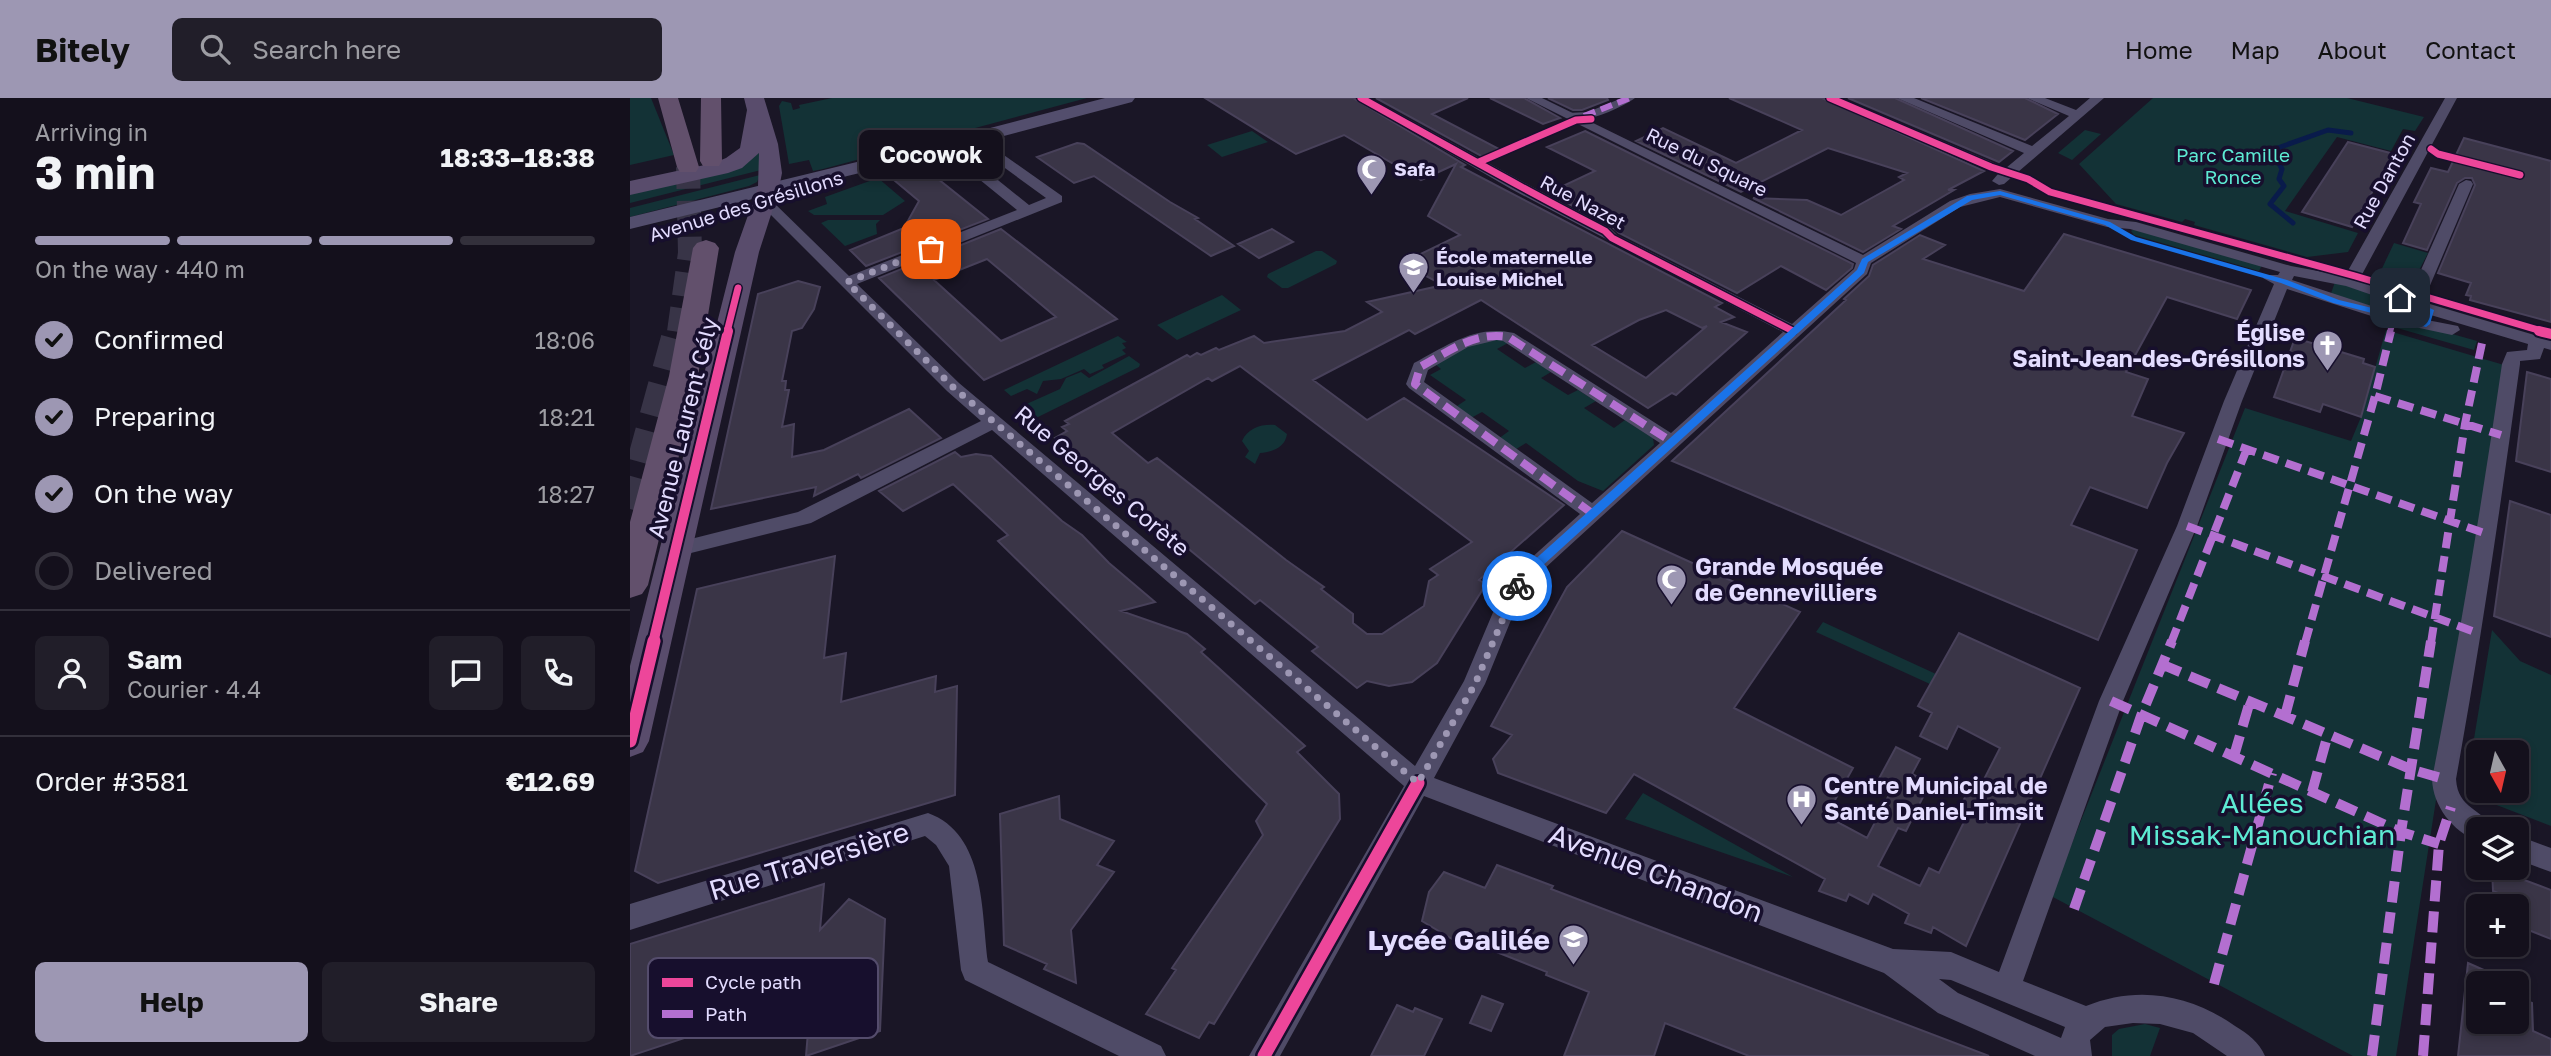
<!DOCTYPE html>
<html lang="en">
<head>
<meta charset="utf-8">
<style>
	:root { --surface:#14101c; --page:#211e29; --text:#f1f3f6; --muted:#9d9da3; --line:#33303b; --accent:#9d97b3 }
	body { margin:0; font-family:"Golos Text",sans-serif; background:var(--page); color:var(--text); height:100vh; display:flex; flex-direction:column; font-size:26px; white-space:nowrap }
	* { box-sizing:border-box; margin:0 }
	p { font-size:23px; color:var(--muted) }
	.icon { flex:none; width:38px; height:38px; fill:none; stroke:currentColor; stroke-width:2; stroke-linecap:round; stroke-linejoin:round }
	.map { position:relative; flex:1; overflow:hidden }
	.panel { display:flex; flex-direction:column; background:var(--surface); width:630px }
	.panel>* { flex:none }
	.needle { width:46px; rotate:172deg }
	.fabs { position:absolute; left:1836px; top:642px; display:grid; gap:14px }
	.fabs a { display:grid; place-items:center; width:63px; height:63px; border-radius:10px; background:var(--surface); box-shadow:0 4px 10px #0003,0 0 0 2px var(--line); font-size:35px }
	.pin { position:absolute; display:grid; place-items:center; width:60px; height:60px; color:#fff; margin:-30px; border-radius:14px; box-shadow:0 4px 10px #0006 }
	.courier { position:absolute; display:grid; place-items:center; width:70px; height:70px; margin:-35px; border:5px solid #1a73e8; border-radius:50%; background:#fff; color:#222; box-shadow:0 2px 9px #0007 }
	.bubble { position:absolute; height:49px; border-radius:10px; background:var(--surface); box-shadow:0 4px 10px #0003,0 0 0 2px var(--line); font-size:23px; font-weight:700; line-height:49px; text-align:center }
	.headline em { font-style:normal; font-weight:700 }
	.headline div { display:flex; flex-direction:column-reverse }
	.headline { display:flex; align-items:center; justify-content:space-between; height:119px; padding:0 35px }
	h1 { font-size:46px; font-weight:700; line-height:52px }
	.bar { display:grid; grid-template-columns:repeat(4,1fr); gap:10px 7px; align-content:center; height:84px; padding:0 35px }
	.bar i { height:9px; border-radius:5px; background:var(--line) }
	.bar .selected { background:var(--accent) }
	.bar p { grid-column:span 4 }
	.line { display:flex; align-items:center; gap:18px; padding:0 35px; border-top:2px solid var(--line) }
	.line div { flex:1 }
	.round { display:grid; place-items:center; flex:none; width:74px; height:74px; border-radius:10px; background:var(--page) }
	ol { padding:0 35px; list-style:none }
	li { display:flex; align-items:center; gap:21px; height:77px }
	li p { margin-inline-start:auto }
	li .icon { padding:7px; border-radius:50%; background:var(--accent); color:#111; stroke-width:4 }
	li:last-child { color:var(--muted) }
	li i { width:38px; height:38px; border:4px solid var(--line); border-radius:50% }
	.cta { display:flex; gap:14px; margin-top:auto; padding:14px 35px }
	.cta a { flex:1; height:80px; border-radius:10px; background:var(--accent); color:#111; font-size:28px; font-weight:700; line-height:80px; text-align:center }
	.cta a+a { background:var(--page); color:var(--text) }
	header { display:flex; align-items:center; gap:42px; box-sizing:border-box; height:98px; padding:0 35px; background:var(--accent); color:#111 }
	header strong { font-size:33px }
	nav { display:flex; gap:38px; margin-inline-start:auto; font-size:24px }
	.search { width:490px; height:63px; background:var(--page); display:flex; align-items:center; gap:18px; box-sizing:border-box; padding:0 24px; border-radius:10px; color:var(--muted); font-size:26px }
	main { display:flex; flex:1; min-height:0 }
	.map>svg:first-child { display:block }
</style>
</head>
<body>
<header>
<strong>Bitely</strong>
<div class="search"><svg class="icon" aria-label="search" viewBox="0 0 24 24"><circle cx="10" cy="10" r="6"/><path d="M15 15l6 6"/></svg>Search here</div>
<nav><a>Home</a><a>Map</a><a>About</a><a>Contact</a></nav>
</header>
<main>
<section class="panel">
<div class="headline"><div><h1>3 min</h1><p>Arriving in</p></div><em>18:33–18:38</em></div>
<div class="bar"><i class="selected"></i><i class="selected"></i><i class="selected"></i><i></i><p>On the way · 440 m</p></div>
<ol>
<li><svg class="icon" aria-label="check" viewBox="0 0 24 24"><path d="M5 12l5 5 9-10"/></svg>Confirmed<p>18:06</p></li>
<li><svg class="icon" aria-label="check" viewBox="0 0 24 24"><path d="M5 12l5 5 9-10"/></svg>Preparing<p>18:21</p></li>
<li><svg class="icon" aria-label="check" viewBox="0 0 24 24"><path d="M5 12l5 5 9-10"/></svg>On the way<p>18:27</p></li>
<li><i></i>Delivered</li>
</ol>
<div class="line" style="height:126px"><a class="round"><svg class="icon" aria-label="person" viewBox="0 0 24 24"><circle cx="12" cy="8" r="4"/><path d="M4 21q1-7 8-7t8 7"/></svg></a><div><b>Sam</b><p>Courier · 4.4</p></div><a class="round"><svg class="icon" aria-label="chat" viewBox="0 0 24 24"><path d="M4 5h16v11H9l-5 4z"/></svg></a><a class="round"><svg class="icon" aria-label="phone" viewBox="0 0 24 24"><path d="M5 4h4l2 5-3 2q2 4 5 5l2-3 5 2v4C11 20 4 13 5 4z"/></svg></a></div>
<div class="line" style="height:91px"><div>Order #3581</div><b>€12.69</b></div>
<div class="cta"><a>Help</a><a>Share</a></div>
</section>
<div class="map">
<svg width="1921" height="958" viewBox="0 0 1921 958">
	<rect width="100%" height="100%" fill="#1a1626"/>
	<path fill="#133236" d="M0 0H21L44 57 0 67Z
		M202 0H457L193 71 183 73 179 62 159 66 149 8 152 3 161 5 163 12 170 10 169 7Z
		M1523 0H1717L1794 19 1785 33 1773 31 1761 53 1707 39 1655 113 1728 135 1718 154 1677 159 1564 127 1565 124 1555 121 1552 124 1486 106 1449 66Z
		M1455 32 1471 36 1442 62 1428 55Z
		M622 33 638 44 592 59 577 47Z
		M129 55 131 72 0 105V94Z
		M130 77 127 84 119 88 0 119V110Z
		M248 80 275 103 253 117H184L178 113 197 106 195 99Z
		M198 122H250L246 126 247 136 215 148 191 125Z
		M1504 131 1632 167 1629 173 1504 137 1501 133Z
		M1764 145 1798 155 1781 188 1748 179Z
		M686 153H692L707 163 706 166 658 190H652L637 179 638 176Z
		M1705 184 1764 201 1759 216 1700 198Z
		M592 197 611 212 547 242 527 227Z
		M1768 225 1808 232 1847 243 1844 252 1767 230Z
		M1756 232 1874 267 1766 958H1723L1421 798 1615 310 1721 343 1731 319Z
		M488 238 497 244 492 245 496 250 492 252 496 256 472 267 474 270 460 276 454 271 431 281 413 283 407 296 397 291 381 298 374 292Z
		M852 240 869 241 878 245 867 251 895 270 906 264 921 274 911 280 938 297 948 292 966 303 954 310 984 330 995 322 1023 340 1024 347 973 393 948 383 896 345 883 353 868 341 879 333 852 314 839 321 824 310 836 302 800 277 811 271 805 266Z
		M499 258 510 266 509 269 406 320 392 308 430 291 436 280 451 274 459 280Z
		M645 327 657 336C655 350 642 354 630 355L625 366 615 359 619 353 612 343C618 330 631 326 645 327Z
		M1193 524 1306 576 1300 586 1186 534Z
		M1862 532 1890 563 1921 577V728L1864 706 1848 693H1886V654H1848V693L1837 683Z
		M1013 695 1163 779 995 721Z
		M1515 926 1530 930 1520 958H1482V937L1489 931Z"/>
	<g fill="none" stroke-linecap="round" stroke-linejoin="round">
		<path stroke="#091b4b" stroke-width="5" d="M1663 125 1640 106 1654 88 1649 81 1652 71 1642 52 1698 32 1721 35"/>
	</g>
	<path fill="#3a3547" stroke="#48415a" stroke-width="2" fill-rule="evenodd" d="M575 0H723L835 67 831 69 1092 205 1085 209 1104 219 1091 224 1117 234 1046 297 1042 295 1018 310 851 202 785 236 779 232 683 282 737 322 774 300 934 407 849 482 856 486 807 565 782 584 759 588 737 583 727 590 682 553 688 549 630 502 625 506 425 340 437 333 432 329 439 326 435 323 557 257 560 259 567 255 571 257 586 250 589 252 624 238 634 245 715 233 752 214 737 204 813 187 772 165 830 137 798 118 826 66 791 82 714 37 666 56ZM1036 212 1072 230 1077 228 1016 280 962 247 1009 222ZM610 268 842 444 800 471 808 477 799 483 794 508 752 536H737L723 525V516L691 491 694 489 656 462 527 360 518 365 482 335 578 280 582 283Z
		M746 0H838L802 16 871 52 853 59Z
		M860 0H894L930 20 913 26Z
		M918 0H977L978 2 952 12H943Z
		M1099 0H1192L1354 73 1318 92H1324L1263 128 1271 131 1233 154 1123 100 1177 102 1211 117 1274 82 1269 79 1277 75 1198 50 1111 94 1006 43 1033 30 1106 65 1172 32Z
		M1218 0H1265L1383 53 1369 64Z
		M1291 0H1395L1428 16 1395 42Z
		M955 33 1223 166 1222 170 1196 192 1151 168 1107 195 989 135 981 128 918 95 965 73 917 49Z
		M1834 40 1921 63V224L1840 202 1841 198 1836 197 1841 185 1808 175 1845 87 1842 80H1835L1827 85 1797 152 1773 145 1791 106 1784 104 1801 70 1818 74Z
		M1718 44 1764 56 1722 129 1672 114Z
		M265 45 270 51 236 59 230 54Z
		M447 45 454 46 540 104 568 120 565 121 604 148 581 158 464 78 444 85 407 59Z
		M280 65 288 77 298 73 358 121 236 168 220 152 274 130 289 103 252 72Z
		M371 131 487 221 354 282 249 180ZM357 161 426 219 371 243 304 182Z
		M642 131 663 144 629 160 608 146Z
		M1434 136 1621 192 1607 221 1537 199 1496 274 1518 281 1502 318 1554 335 1537 365 1517 410 1460 389 1441 427 1507 452 1468 542 1042 363 1216 202 1214 201 1239 178 1243 167 1290 137 1315 147 1293 161 1394 193Z
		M168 183 190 189 184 211 172 230 162 233 152 283H156L155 292H159L152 329 164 326 162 359 194 352 279 311 311 340 231 380 228 376 184 398 186 389 81 411 128 196Z
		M1665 240 1734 261 1733 265 1745 269 1731 319 1693 306 1690 314 1644 299Z
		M1897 274 1921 281V374L1886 363Z
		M325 354 331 359 346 356 361 358 432 423 452 437 479 465 525 504 491 513 557 536 575 551 571 554 675 648 667 654 709 696 710 721 584 926 579 924 569 940 516 916 546 872 542 870 633 737 626 723 637 706 368 443 378 437 323 386 273 413 249 393Z
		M1880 403 1921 417V539L1864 518Z
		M992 433 1170 514 1104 610 1223 670 1196 718 1237 740 1261 693 1246 686 1266 649 1290 661 1282 676 1300 685 1276 733 1268 730 1248 768 1290 788 1299 770 1309 775 1336 720 1327 716 1337 695 1345 699 1370 650 1328 628 1317 651 1290 638 1302 615 1288 608 1329 535 1450 590 1336 848 1303 829 1301 835 1275 825 1279 816 1243 796 1238 806 1219 796 1216 803 1189 793 1195 781 1004 676 976 715 868 675 863 661 882 637 861 628 937 489Z
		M205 458 194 560 216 555 211 604 306 578 305 594 327 588 325 697 28 785 5 773 67 491Z
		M429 698 430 721 484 743 467 767 484 774 441 832 446 885 414 871 417 866 374 847 370 716Z
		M867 767 923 788 921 791 1359 958H1119L1035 925 1024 958H934L959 894 916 877 917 874 826 838 824 842 792 823 799 794 814 774 855 790Z
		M1862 770 1921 792V841L1896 831 1886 832V808H1879L1878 799 1863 793Z
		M194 786 190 832 219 801 255 821 250 933 176 958 181 898 0 958V846Z
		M1838 865 1883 885 1848 886V924H1886V899L1902 905 1903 933 1921 941V958H1828Z
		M852 898 873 906 861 933 840 925Z
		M767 907 783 914 785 910 812 921 794 958H741Z"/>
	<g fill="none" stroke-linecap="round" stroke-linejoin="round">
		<path stroke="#383447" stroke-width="24" stroke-dasharray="24 12" stroke-linecap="butt" d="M49 234 60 155 58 69"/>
		<path stroke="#383447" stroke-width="32" stroke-dasharray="32 16" stroke-linecap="butt" d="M0 411 49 233"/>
		<path fill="#4f4b67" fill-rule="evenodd" d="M992 0H1005C989 11 951 29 933 18L938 15 958 14Z"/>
		<path fill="#4f4b67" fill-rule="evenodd" d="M725 0H740C820 43 899 89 980 130L987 137 1162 226 1224 171 1226 165 896 0H912L1233 157 1320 103 1340 96 1370 91 1478 121 1506 124 1661 168 1715 178 1815 0H1827L1729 182 1779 199 1829 86 1836 82 1841 83 1843 86 1793 204 1921 242V252L1914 250 1910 261 1890 263V266C1871 405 1851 543 1826 681 1828 712 1852 709 1863 732H1848V743C1822 733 1803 708 1802 681 1829 543 1852 405 1872 266L1877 254 1897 252 1898 246 1794 215 1716 188 1664 178 1662 182 1766 216 1828 228 1830 232 1822 237 1757 223 1657 191 1612 303 1567 428 1493 603 1393 883 1456 908C1507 887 1560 896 1605 928 1618 936 1629 944 1635 958H1597L1563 935 1530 926 1503 925 1475 929 1460 942 1462 958H1405L1308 915 1254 875 794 698 650 958H619L774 688 362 332 181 425 45 459 38 457 35 452 38 447 45 445 168 414 351 323 317 293 129 105 131 102H141L219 178 387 112 312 51V45H322L399 107 416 100 335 41 337 38H347L432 98V104L227 186 329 285 785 668 834 583 875 486 888 472 950 416 779 290 776 286 784 265C816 248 846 226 884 235L1041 335 1153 234 881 91ZM1370 99 1477 129 1500 131 1650 174 1648 177H1635L1633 180 1644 186 1594 303 1547 428 1469 603 1369 874 1321 854 1263 851 804 680 855 586 892 495 902 482 1237 176 1241 165 1330 109ZM867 242 873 243 1030 345 962 405 794 284 798 272 838 249ZM1309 881 1321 882 1435 929 1431 940 1328 895Z
			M1194 0H1211L1376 70 1394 55 1267 0H1284L1402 48 1439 18 1397 0H1415L1446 12 1460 0H1474L1374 86 1369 87 1362 83 1368 76Z
			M298 715C356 736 351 813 358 864L531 948 536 958H489L335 882 331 872 319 768 306 747 295 738 0 832V806Z
			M1886 737 1921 750V774L1886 761Z"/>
		<path fill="#534e6d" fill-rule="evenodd" d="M475 0H505L502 4 279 63 0 131V119L268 54Z"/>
		<path fill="#594c6c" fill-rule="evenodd" d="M114 0H134L148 46 152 75 148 95 129 154 19 643 13 654 0 659V568L105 154 128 89 129 55 112 70 98 75 0 97V83L84 65 96 60 110 50 117 12Z"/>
		<path fill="#62506c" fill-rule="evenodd" d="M28 0H48L69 69 66 74H50L47 69Z
			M71 0H91L92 63 89 68H73L70 63Z
			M76 142 85 145 89 150 68 278 18 487 12 496 0 500V424L39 278 63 150 67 145Z"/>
		<path stroke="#b36fd0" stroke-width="6" stroke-dasharray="12 6" stroke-linecap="butt" d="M954 18 1000 0
			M1760 234 1763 223"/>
		<path stroke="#b36fd0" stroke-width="8" stroke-dasharray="16 8" stroke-linecap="butt" d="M1745 298 1871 337
			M1588 341 1854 435
			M963 416 785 286 790 269C818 254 844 233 878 239L1042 344
			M1557 428 1842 533
			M1541 545 1616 353
			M1675 545 1745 298 1761 233
			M1801 545 1835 326 1852 245"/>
		<path stroke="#b36fd0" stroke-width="10" stroke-dasharray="21 10" stroke-linecap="butt" d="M1531 566 1783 672 1814 681
			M1481 603 1771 734 1809 746
			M1655 618 1675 543
			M1604 658 1620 603
			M1682 694 1698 636
			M1444 811 1511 618 1542 543
			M1584 886 1642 675
			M1742 958 1771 734 1801 543
			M1793 958 1809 746 1821 709"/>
		<defs>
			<path id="cycleway-far2" d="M731 0C812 45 892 91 975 133L982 140 1163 233
				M1200 0 1361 69 1398 81 1420 94 1725 178 1915 234
				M1801 51 1808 56 1890 77
				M849 64 946 22 961 21
				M97 234 108 190"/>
			<path id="cycleway-far1" d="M1909 233 1921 236
				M23 545 98 233"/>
			<path id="cycleway" d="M0 643 24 543
				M634 958 788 685"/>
		</defs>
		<use href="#cycleway-far2" stroke="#170f2d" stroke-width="10"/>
		<use href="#cycleway-far1" stroke="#170f2d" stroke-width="14"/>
		<use href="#cycleway" stroke="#170f2d" stroke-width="18"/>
		<use href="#cycleway-far2" stroke="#ed469a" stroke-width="7"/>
		<use href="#cycleway-far1" stroke="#ed469a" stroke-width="10"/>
		<use href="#cycleway" stroke="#ed469a" stroke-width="13"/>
	</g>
	<path fill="#1a73e8" d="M1370 93 1480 124 1506 139 1657 182 1709 202 1792 222 1795 213 1767 202V198H1773L1804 212 1800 226 1796 229 1703 205 1651 185 1501 142 1475 127 1370 97 1342 102 1238 164 1234 175 899 480 891 491H883L881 488 891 474 1227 172 1232 161 1337 98Z"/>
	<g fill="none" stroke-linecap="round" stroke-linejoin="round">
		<path stroke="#9d97b3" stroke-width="7" stroke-dasharray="0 12.6" d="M301 151 217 184 323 289 788 685 845 586 887 488"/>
	</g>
	<defs>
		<symbol id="mosque-pin" viewBox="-11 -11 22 30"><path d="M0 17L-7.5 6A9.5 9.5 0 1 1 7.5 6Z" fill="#9d97b3" stroke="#170f2d"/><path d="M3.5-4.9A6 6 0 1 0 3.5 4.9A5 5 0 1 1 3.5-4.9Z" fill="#fff"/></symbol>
		<symbol id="school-pin" viewBox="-11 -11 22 30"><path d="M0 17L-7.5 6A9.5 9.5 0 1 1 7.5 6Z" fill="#9d97b3" stroke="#170f2d"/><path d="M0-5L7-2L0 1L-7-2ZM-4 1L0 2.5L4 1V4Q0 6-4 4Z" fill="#fff"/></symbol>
		<symbol id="church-pin" viewBox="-11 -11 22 30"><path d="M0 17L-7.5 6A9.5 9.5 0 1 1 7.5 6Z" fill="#9d97b3" stroke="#170f2d"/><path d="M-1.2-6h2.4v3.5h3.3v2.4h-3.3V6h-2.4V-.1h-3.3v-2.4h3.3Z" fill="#fff"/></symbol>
		<symbol id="hospital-pin" viewBox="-11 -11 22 30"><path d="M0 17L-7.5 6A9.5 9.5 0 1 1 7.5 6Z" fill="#9d97b3" stroke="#170f2d"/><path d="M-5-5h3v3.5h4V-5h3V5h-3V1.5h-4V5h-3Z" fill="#fff"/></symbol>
	</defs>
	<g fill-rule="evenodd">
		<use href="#mosque-pin" x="724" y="54" width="35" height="47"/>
		<use href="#school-pin" x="766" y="152" width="35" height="47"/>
		<use href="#church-pin" x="1680" y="230" width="35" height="47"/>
		<use href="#mosque-pin" x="1024" y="464" width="35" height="47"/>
		<use href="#hospital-pin" x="1154" y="684" width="35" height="47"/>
		<use href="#school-pin" x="926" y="824" width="35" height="47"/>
	</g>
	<g text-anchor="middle" stroke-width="7" stroke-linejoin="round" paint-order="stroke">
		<g font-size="19" fill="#5dead3" stroke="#170f2d">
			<text x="1603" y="64">Parc Camille<tspan x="1603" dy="22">Ronce</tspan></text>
		</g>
		<g font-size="19" fill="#e3dcff" stroke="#170f2d">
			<text transform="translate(1077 64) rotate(26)" y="7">Rue du Square</text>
			<text transform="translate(1754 83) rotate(-61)" y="7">Rue Danton</text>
			<text transform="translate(953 104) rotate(28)" y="7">Rue Nazet</text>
			<text transform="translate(116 108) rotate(-17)" y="7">Avenue des Grésillons</text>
		</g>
		<g font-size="19" font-weight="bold" fill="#e3dcff" stroke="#170f2d" text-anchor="start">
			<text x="764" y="78">Safa</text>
			<text x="806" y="166">École maternelle<tspan x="806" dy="22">Louise Michel</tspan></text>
		</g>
		<g font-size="23" font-weight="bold" fill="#e3dcff" stroke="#170f2d" text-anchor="start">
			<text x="1675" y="243" text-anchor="end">Église<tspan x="1675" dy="26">Saint-Jean-des-Grésillons</tspan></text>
			<text x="1065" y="477">Grande Mosquée<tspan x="1065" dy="26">de Gennevilliers</tspan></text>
			<text x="1194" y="696">Centre Municipal de<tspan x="1194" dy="26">Santé Daniel-Timsit</tspan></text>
		</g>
		<g font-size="23" fill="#e3dcff" stroke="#170f2d">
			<text transform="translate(53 330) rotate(-76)" y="8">Avenue Laurent Cély</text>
			<text transform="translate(472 383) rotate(40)" y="8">Rue Georges Corète</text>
		</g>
		<g font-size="28" fill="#5dead3" stroke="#170f2d">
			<text x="1632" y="715">Allées<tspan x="1632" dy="32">Missak-Manouchian</tspan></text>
		</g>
		<g font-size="28" fill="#e3dcff" stroke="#170f2d">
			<text transform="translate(179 763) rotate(-17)" y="10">Rue Traversière</text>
			<text transform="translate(1026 775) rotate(21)" y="10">Avenue Chandon</text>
		</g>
		<g font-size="28" font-weight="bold" fill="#e3dcff" stroke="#170f2d" text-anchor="end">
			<text x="920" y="852">Lycée Galilée</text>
		</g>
	</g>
	<rect x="18" y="860" width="230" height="80" rx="10" fill="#170f2d" stroke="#544c6c" stroke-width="2"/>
	<rect x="32" y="880" width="31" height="9" fill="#ed469a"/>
	<rect x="32" y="912" width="31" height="8" fill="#b36fd0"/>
	<g font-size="19" fill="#e3dcff">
		<text x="75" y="891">Cycle path</text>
		<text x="75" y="923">Path</text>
	</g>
</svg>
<div class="fabs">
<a><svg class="needle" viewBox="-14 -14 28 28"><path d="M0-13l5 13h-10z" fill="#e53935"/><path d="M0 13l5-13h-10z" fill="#9d9da3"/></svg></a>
<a><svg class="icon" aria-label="layers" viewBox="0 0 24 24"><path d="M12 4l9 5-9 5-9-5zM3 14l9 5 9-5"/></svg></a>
<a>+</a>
<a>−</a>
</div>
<div class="pin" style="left:301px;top:151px;background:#ea580c"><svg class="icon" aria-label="bag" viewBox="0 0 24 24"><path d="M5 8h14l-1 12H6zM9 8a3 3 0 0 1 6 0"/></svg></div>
<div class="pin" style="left:1770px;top:200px;background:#1f2937"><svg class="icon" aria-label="home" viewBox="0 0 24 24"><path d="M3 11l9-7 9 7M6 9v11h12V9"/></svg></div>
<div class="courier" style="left:887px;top:488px"><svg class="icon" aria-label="bike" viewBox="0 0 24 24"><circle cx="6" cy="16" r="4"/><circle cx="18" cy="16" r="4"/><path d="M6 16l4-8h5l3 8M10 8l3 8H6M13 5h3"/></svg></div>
<div class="bubble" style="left:229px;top:32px;width:144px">Cocowok</div>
</div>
</main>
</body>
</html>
